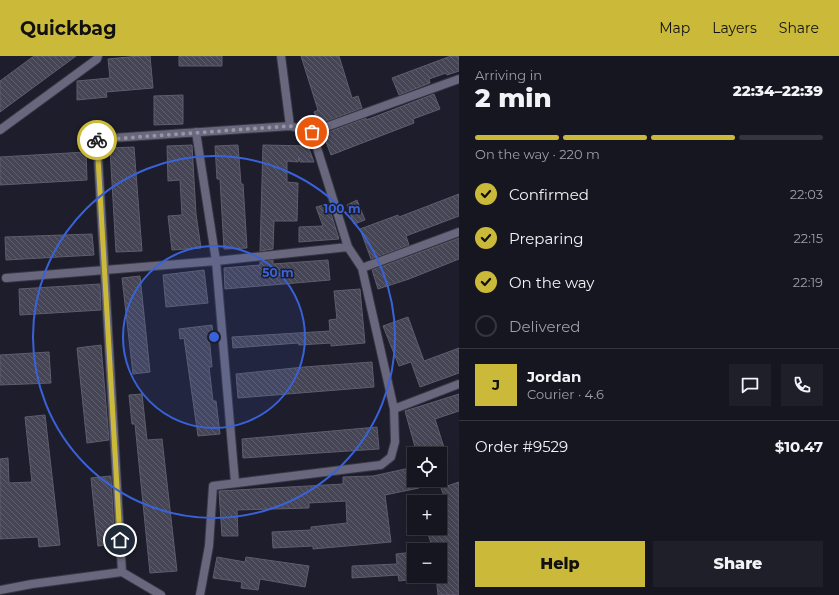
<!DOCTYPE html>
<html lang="en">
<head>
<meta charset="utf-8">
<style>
	:root { --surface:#161620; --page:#1f1f29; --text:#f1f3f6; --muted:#9e9fa5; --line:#35353e; --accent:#cbba39 }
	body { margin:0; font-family:Montserrat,sans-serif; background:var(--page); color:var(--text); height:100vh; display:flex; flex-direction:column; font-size:15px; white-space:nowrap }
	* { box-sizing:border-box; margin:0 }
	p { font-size:13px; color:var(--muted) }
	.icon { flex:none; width:22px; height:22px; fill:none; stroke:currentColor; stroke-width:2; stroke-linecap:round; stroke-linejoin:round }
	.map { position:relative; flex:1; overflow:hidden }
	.details { display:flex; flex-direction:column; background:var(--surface); width:380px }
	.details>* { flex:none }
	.controls { position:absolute; left:407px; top:391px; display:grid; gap:8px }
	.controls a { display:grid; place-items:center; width:40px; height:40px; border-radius:0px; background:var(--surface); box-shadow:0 4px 16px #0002,0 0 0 1px var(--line); font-size:20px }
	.pin { position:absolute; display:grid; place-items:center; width:34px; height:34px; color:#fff; margin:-17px; border:2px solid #fff; border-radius:50%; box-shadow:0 1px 4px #0007 }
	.courier { position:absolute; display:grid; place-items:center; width:40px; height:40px; margin:-20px; border:3px solid #cbba39; border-radius:50%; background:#fff; color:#222; box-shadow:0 1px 5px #0007 }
	.head em { font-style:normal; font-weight:800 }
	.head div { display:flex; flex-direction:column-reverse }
	.head { display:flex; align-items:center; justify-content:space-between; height:68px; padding:0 16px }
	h1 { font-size:26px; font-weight:800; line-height:30px }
	.bar { display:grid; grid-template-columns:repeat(4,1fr); gap:6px 4px; align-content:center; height:48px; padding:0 16px }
	.bar i { height:5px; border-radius:3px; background:var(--line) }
	.bar .active { background:var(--accent) }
	.bar p { grid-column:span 4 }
	.line { display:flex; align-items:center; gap:10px; padding:0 16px; border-top:1px solid var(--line) }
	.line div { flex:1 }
	.round { display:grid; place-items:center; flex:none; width:42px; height:42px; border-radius:0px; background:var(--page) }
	ol { padding:0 16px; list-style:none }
	li { display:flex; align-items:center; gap:12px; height:44px }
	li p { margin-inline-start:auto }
	li .icon { padding:4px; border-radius:50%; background:var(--accent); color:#111; stroke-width:4 }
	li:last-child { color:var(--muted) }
	li i { width:22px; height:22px; border:2px solid var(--line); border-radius:50% }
	.cta { display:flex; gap:8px; margin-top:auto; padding:8px 16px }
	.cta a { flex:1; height:46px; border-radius:0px; background:var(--accent); color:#111; font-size:16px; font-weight:800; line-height:46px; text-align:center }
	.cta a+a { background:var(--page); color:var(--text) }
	header { display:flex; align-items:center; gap:24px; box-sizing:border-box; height:56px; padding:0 20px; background:var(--accent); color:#111 }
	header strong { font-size:19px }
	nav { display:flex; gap:22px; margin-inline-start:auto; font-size:14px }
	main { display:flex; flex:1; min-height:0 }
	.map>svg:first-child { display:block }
</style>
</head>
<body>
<header>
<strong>Quickbag</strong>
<nav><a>Map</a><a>Layers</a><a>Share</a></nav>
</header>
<main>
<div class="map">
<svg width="459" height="539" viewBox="0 0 459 539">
	<defs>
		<pattern id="building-back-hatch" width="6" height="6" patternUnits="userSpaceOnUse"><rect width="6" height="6" fill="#464555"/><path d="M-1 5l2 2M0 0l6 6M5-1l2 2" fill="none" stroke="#605f6d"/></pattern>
	</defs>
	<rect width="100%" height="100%" fill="#1e1d2b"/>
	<path fill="url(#building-back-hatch)" stroke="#5e5d6e" d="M34 0H76L0 56V25Z
		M139 0H150L153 32 106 36 107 41 77 44V25L110 22 108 3Z
		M179 0H222V10H179Z
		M301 0H339L352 42 358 40 362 52 319 68 314 56 318 54Z
		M451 0H459V15L447 19 446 17 429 23 430 27 399 39 392 22Z
		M434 38 440 53 413 63 414 67 331 99 323 78 366 62V64Z
		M183 39V68L154 69V40Z
		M192 89 196 158 201 192 172 194 168 160 182 159 180 124 168 125 167 90Z
		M238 89 241 128H243L247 192 224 193 220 123H217L215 90Z
		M263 89 308 90 314 106H300L299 101 298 106 287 105V126L298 127 297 165H274L273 193 260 195Z
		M134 91 142 195 116 196 110 92Z
		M86 96 87 124 0 129V101Z
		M459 138V160L406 180 409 189 371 203 360 173 398 159 399 161Z
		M357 144 365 164 354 168 347 149Z
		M328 148 339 183 299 186V171L323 170 316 151Z
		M92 178 94 199 6 204 5 181Z
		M459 182V203L409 223 378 233 372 214Z
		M273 204V208L328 204 330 224 225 233 224 212 260 209V206Z
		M204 214 208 247 166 251 163 219Z
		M140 220 150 316 133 318 122 222Z
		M100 228 101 254 20 259 19 233Z
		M360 233 365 287 331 290V287L299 289 298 287 233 292 232 281 330 275 329 264 337 263 334 235Z
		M408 261 424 305 459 292V317L420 331 411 306 399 310 383 270Z
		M212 269 213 279 209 280 212 311H209L213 345H216L220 378 198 380 184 282 180 283 179 273Z
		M101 289 109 384 87 387 77 292Z
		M49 296 51 327 0 329V299Z
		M372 306 374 331 238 342 236 318 304 311Z
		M142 338 147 384 162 383 177 515 150 517 135 368H132L129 339Z
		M459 338V355L435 363 446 398H417L405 355Z
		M45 359 60 489 39 491 38 481 0 483V403L8 402 9 427 32 426 25 361Z
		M377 371 379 393 243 402 242 383Z
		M414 411V424H417L419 432 385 439 391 486 313 493V490L273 492 272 476 311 474V471L347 467 346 445 309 447V452L237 454 238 480H222L219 435 343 428V421L373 420Z
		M111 420 115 488 98 490 91 422Z
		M459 426V539H438L436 520H440V491L433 493 428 478 440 473V447L446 445 441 432Z
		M414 496V523L399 525 398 519 352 522V510L397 508 396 498Z
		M217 501 245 506 246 501 309 510 305 531 260 523 258 534 241 532 242 526 213 522Z"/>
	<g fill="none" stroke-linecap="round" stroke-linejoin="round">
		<defs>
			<path id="street" d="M281 0 290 70
				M0 74 97 3 98 0
				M196 76 216 205 235 426
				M312 76 348 191 362 212 394 353
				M362 212 459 176
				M6 222 216 205 348 191
				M0 534 32 528 122 516
				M161 539 122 516 97 83 290 70 312 76 459 23
				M200 539 209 490 213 430 381 409 391 401 395 386 394 353 459 328"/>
		</defs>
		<use href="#street" stroke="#383744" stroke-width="10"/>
		<use href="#street" stroke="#68677e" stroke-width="8"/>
	</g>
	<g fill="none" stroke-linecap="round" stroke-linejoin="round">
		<path stroke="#9695a1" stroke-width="4" stroke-dasharray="0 7.2" d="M97 84 290 70 312 76"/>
		<path stroke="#cbba39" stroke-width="5" d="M97 84 120 484"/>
	</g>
	<circle cx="214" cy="281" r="91" fill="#3962d9" fill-opacity=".12"/>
	<g fill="none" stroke="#3962d9" stroke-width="2">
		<circle cx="214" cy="281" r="91"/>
		<circle cx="214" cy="281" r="181"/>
	</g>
	<circle cx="214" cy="281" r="6" fill="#3962d9" stroke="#1e1d2b" stroke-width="2"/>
	<g font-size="12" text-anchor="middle" font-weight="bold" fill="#3962d9" stroke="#1e1d2b" stroke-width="3" stroke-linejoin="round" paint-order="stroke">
		<text x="342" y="157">100 m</text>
		<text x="278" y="221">50 m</text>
	</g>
</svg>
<div class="controls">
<a><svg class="icon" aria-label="locate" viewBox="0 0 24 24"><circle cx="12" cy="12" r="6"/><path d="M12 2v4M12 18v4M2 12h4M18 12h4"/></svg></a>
<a>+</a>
<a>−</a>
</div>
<div class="pin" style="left:312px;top:76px;background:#ea580c"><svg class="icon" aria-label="bag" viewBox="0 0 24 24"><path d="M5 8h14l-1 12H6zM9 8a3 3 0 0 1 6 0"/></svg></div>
<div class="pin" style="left:120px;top:484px;background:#1f2937"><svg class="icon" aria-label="home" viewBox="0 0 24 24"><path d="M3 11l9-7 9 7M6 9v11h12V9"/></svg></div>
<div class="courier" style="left:97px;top:84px"><svg class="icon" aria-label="bike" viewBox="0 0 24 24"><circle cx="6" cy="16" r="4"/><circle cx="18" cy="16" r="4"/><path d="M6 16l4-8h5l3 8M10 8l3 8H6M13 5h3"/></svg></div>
</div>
<section class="details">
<div class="head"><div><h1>2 min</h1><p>Arriving in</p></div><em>22:34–22:39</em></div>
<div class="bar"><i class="active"></i><i class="active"></i><i class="active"></i><i></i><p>On the way · 220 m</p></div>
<ol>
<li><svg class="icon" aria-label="check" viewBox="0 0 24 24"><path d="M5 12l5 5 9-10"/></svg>Confirmed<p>22:03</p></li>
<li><svg class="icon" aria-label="check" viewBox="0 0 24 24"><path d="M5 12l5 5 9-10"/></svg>Preparing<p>22:15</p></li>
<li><svg class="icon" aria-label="check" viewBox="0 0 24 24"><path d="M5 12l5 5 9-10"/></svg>On the way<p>22:19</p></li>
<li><i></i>Delivered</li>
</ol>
<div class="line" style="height:72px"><b class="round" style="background:var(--accent);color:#111">J</b><div><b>Jordan</b><p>Courier · 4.6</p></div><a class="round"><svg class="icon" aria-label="chat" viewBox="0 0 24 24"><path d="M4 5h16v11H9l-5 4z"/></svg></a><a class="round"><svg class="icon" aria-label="phone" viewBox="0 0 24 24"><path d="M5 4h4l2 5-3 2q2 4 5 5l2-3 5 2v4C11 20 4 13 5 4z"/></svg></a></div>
<div class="line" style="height:52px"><div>Order #9529</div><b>$10.47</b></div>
<div class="cta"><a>Help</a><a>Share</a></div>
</section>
</main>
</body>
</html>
